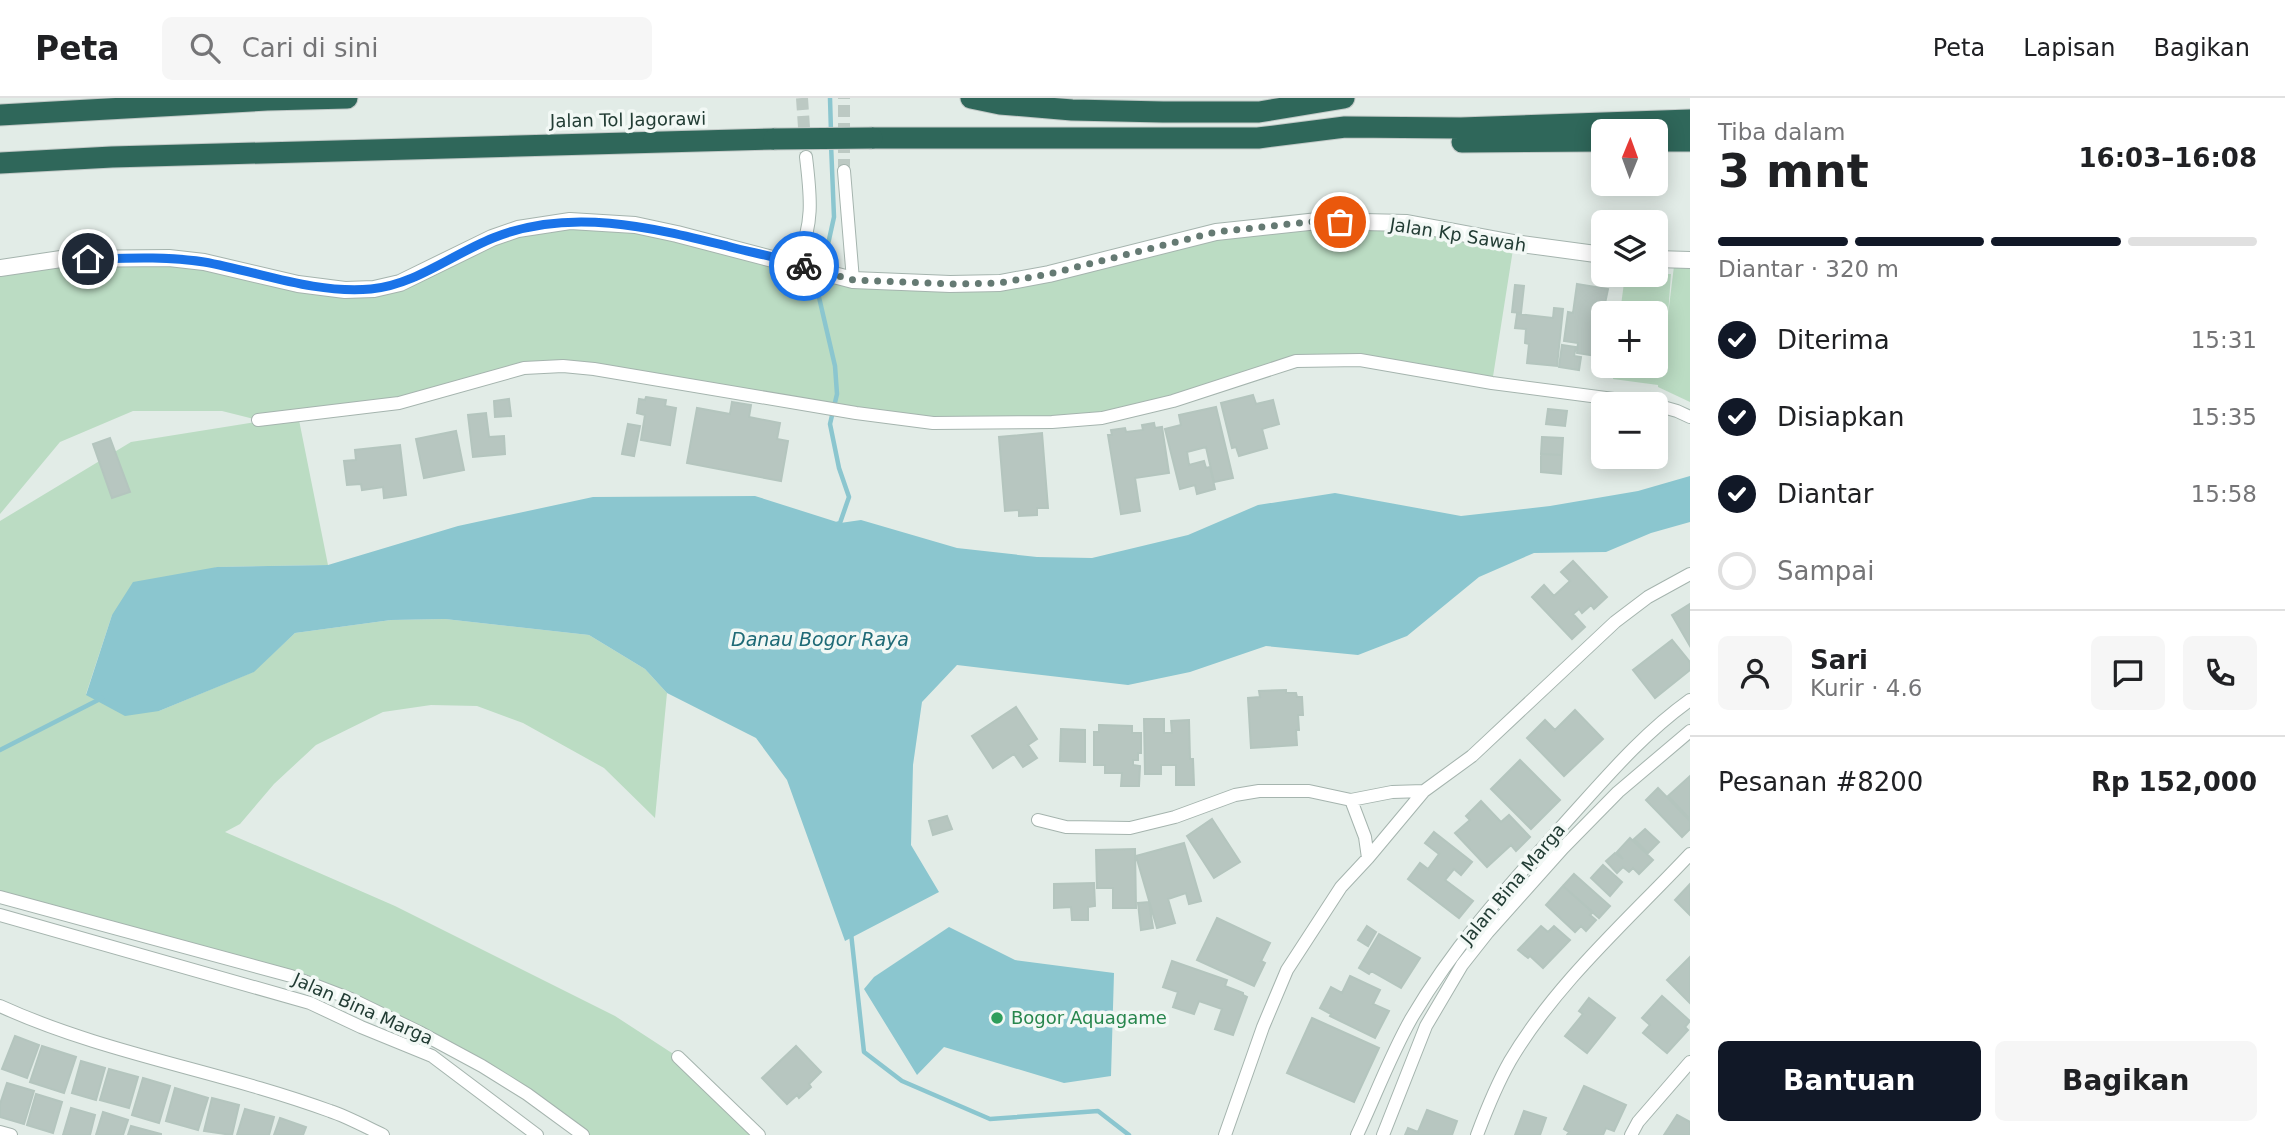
<!DOCTYPE html>
<html lang="id">
<head>
<meta charset="utf-8">
<style>
	:root { --surface:#fff; --page:#f6f6f6; --text:#202124; --muted:#757577; --line:#e0e0e0; --accent:#111827 }
	body { margin:0; font-family:"DejaVu Sans",sans-serif; background:var(--page); color:var(--text); height:100vh; display:flex; flex-direction:column; font-size:26px; white-space:nowrap }
	* { box-sizing:border-box; margin:0 }
	p { font-size:23px; color:var(--muted) }
	.icon { flex:none; width:38px; height:38px; fill:none; stroke:currentColor; stroke-width:2; stroke-linecap:round; stroke-linejoin:round }
	.map { position:relative; flex:1; overflow:hidden }
	.sheet { display:flex; flex-direction:column; background:var(--surface); width:595px }
	.sheet>* { flex:none }
	.needle { width:46px; rotate:1deg }
	.tools { position:absolute; left:1591px; top:21px; display:grid; gap:14px }
	.tools a { display:grid; place-items:center; width:77px; height:77px; border-radius:10px; background:var(--surface); box-shadow:0 4px 18px #0003; font-size:35px }
	.pin { position:absolute; display:grid; place-items:center; width:60px; height:60px; color:#fff; margin:-30px; border:4px solid #fff; border-radius:50%; box-shadow:0 2px 7px #0007 }
	.courier { position:absolute; display:grid; place-items:center; width:70px; height:70px; margin:-35px; border:5px solid #1a73e8; border-radius:50%; background:#fff; color:#222; box-shadow:0 2px 9px #0007 }
	.headline em { font-style:normal; font-weight:800 }
	.headline div { display:flex; flex-direction:column-reverse }
	.headline { display:flex; align-items:center; justify-content:space-between; height:119px; padding:0 28px }
	h1 { font-size:46px; font-weight:800; line-height:52px }
	.bar { display:grid; grid-template-columns:repeat(4,1fr); gap:10px 7px; align-content:center; height:84px; padding:0 28px }
	.bar i { height:9px; border-radius:5px; background:var(--line) }
	.bar .selected { background:var(--accent) }
	.bar p { grid-column:span 4 }
	.line { display:flex; align-items:center; gap:18px; padding:0 28px; border-top:2px solid var(--line) }
	.line div { flex:1 }
	.round { display:grid; place-items:center; flex:none; width:74px; height:74px; border-radius:10px; background:var(--page) }
	ol { padding:0 28px; list-style:none }
	li { display:flex; align-items:center; gap:21px; height:77px }
	li p { margin-inline-start:auto }
	li .icon { padding:7px; border-radius:50%; background:var(--accent); color:#fff; stroke-width:4 }
	li:last-child { color:var(--muted) }
	li i { width:38px; height:38px; border:4px solid var(--line); border-radius:50% }
	.button { display:flex; gap:14px; margin-top:auto; padding:14px 28px }
	.button a { flex:1; height:80px; border-radius:10px; background:var(--accent); color:#fff; font-size:28px; font-weight:800; line-height:80px; text-align:center }
	.button a+a { background:var(--page); color:var(--text) }
	header { display:flex; align-items:center; gap:42px; box-sizing:border-box; height:98px; padding:0 35px; background:var(--surface); border-bottom:2px solid var(--line) }
	header strong { font-size:33px }
	nav { display:flex; gap:38px; margin-inline-start:auto; font-size:24px }
	.search { width:490px; height:63px; background:var(--page); display:flex; align-items:center; gap:18px; box-sizing:border-box; padding:0 24px; border-radius:10px; color:var(--muted); font-size:26px }
	main { display:flex; flex:1; min-height:0 }
	.map>svg:first-child { display:block }
</style>
</head>
<body>
<header>
<strong>Peta</strong>
<div class="search"><svg class="icon" aria-label="search" viewBox="0 0 24 24"><circle cx="10" cy="10" r="6"/><path d="M15 15l6 6"/></svg>Cari di sini</div>
<nav><a>Peta</a><a>Lapisan</a><a>Bagikan</a></nav>
</header>
<main>
<div class="map">
<svg width="1690" height="1037" viewBox="0 0 1690 1037">
	<rect width="100%" height="100%" fill="#e2ece7"/>
	<path fill="#bbdcc3" d="M1407 125 1514 145 1492 285 1360 262 1296 263 1102 320 933 325 594 271 524 270 399 305 298 317 328 467 217 469 112 517 86 596 159 613 253 574 295 535 391 522 445 521 589 537 645 571 667 595 655 720 604 670 523 625 477 608 431 607 383 614 316 647 274 686 240 726 225 734 395 808 615 918 678 959 759 1037H583L489 973 351 901 0 799V423L131 344 268 322H258L222 313H133L60 344 0 416V170L174 160 374 191 518 131 635 127 846 181 1001 185 1216 134Z
		M1674 168H1690V304L1658 289V287L1613 281 1614 268H1656V215H1620L1625 177 1671 176 1668 217Z"/>
	<path fill="#8bc6cf" d="M1690 378V424L1651 435 1606 454 1534 455 1479 479 1407 538 1358 557 1266 548 1190 574 1128 587 957 567 922 604 913 667 911 747 939 794 845 843 787 682 756 640 667 595 645 571 589 537 445 521 391 522 295 535 254 574 159 613 125 618 86 597 112 517 133 484 217 469 328 467 458 428 593 399 755 398 840 425 861 422 957 450 1037 459 1092 460 1188 437 1258 407 1335 395 1461 418 1550 408 1638 393Z
		M949 829 1015 862 1114 875 1111 978 1064 985 944 949 917 977 864 891 874 879Z"/>
	<g fill="none" stroke-linecap="round" stroke-linejoin="round">
		<path stroke="#8bc6cf" stroke-width="4.5" d="M830 0 831 34
			M823 169 834 119 831 46
			M822 178 818 195 835 268 837 296 830 326 839 370 849 399 840 425 837 426
			M0 652 102 600
			M851 835 864 954 902 983 990 1021 1098 1013 1129 1037"/>
	</g>
	<path fill="#b7c6c0" stroke="#b4c5be" stroke-width="2" d="M1577 186 1608 191 1603 215V249L1599 248 1597 258 1577 255 1578 245 1564 243 1568 214 1573 215Z
		M1515 187 1524 188 1521 215 1512 214Z
		M1554 210 1563 211 1557 268 1527 265 1529 246 1525 245 1526 231 1515 230 1517 216 1553 220Z
		M1562 247 1576 249 1574 258 1581 259 1579 272 1559 269Z
		M1253 297 1256 306 1273 302 1279 326 1262 331 1267 350 1239 358 1236 349 1232 350 1221 305Z
		M646 299 666 302 665 308 676 310 670 347 641 342 645 317 637 315 639 301 645 302Z
		M509 301 511 318 495 319 494 303Z
		M732 304 751 307 749 319 780 325 777 341 788 343 781 383 687 365 697 310 730 316Z
		M1216 309 1233 380 1214 384 1206 349 1187 354 1189 367 1204 363 1206 370 1210 369 1215 391 1197 396 1195 387 1180 391 1165 331 1181 327 1179 317Z
		M1548 311 1567 313 1565 328 1546 326Z
		M486 315 489 339 504 338 505 356 473 359 468 317Z
		M1154 325 1155 330 1162 329 1169 375 1135 380 1140 413 1121 416 1108 337H1112L1111 332 1125 330 1126 334 1143 332 1142 327Z
		M628 326 640 328 634 358 622 356Z
		M456 333 464 372 424 380 416 341Z
		M1042 335 1048 410H1037V417L1019 418V412L1005 413 999 339Z
		M1542 339 1563 340 1562 357 1541 356Z
		M110 340 130 394 112 400 93 346Z
		M400 347 406 397 384 400 383 389 362 392 361 386 347 387 344 363 356 362 355 352Z
		M1541 356 1562 357 1561 376 1541 374Z
		M1573 463 1607 499 1594 511 1591 507 1582 515 1579 511 1573 516 1585 529 1572 541 1532 499 1544 487 1554 498 1570 483 1561 474Z
		M1690 506V548L1672 517Z
		M1672 542 1690 564V572L1655 600 1633 572Z
		M1286 592V595H1296L1297 599H1302L1303 617H1298L1299 632H1296L1297 647 1251 650 1248 600 1260 599 1259 593Z
		M1016 609 1037 641 1028 647 1037 660 1023 669 1014 656 993 670 972 638Z
		M1575 612 1603 641 1564 678 1527 640 1545 622 1555 632Z
		M1144 621H1164V635H1172L1171 623 1189 622 1190 661H1193L1194 687H1176V667H1161V676H1145Z
		M1099 627 1132 628V635H1141V655H1138V662H1133V667L1140 668 1139 688H1121L1122 675H1105V667H1094V634H1099Z
		M1061 631 1085 632V664L1060 663Z
		M1520 662 1560 702 1531 731 1491 691Z
		M1690 678V721L1668 698Z
		M1658 690 1690 723V731L1682 739 1646 702Z
		M1481 703 1501 724 1509 717 1530 739 1516 753 1511 747 1487 769 1455 735 1470 722 1466 718Z
		M947 718 952 731 933 737 929 723Z
		M1212 721 1240 764 1214 780 1187 738Z
		M1645 731 1659 744 1648 755 1634 741Z
		M1434 734 1472 764 1461 777 1454 771 1445 782 1473 803 1459 820 1408 781 1420 765 1428 771 1439 756 1425 745Z
		M1630 740 1653 762 1639 776 1633 770 1629 774 1623 769 1617 775 1606 763 1615 755 1623 761 1617 754Z
		M1184 745 1201 803 1189 806 1186 795 1168 801 1175 825 1157 830 1136 758Z
		M1135 751 1136 810H1113V790H1097L1096 752Z
		M1603 767 1622 784 1610 798 1591 780Z
		M1574 776 1610 808 1599 820 1563 788Z
		M1094 785 1095 808 1088 809V822H1072L1071 809 1054 810V786Z
		M1690 786V817L1675 802Z
		M1563 788 1593 814 1590 817 1596 822 1586 833 1581 828 1575 834 1546 807Z
		M1149 804 1153 830 1141 832 1138 805Z
		M1217 820 1270 845 1261 863 1265 865 1254 888 1197 862Z
		M1367 828 1376 834 1368 848 1358 842Z
		M1541 828 1548 834 1554 828 1570 842 1543 870 1530 858 1528 860 1518 852Z
		M1379 836 1420 860 1401 890 1371 873 1369 876 1359 870Z
		M1690 859V905L1667 882Z
		M1172 863 1227 882 1225 888 1243 895V897L1247 899 1233 937 1215 931 1222 911 1199 903 1194 916 1173 909 1178 894 1163 889Z
		M1350 878 1380 892 1373 906 1389 913 1375 940 1330 918 1331 916 1320 910 1331 889 1342 895Z
		M1662 898 1690 923 1685 929 1688 932 1667 955 1643 935 1650 927 1642 920Z
		M1589 900 1615 920 1587 955 1565 938 1583 916 1579 913Z
		M1312 920 1379 950 1354 1004 1287 975Z
		M15 938 39 947 27 980 2 971Z
		M42 948 76 959 64 995 30 984Z
		M796 948 821 974 809 986 811 989 799 1000 797 997 787 1006 762 980Z
		M81 963 105 970 96 1002 72 995Z
		M109 971 138 979 129 1010 100 1002Z
		M143 980 170 988 159 1025 132 1017Z
		M7 985 34 993 24 1026 0 1019V1006Z
		M1584 988 1626 1007 1614 1033 1606 1030 1603 1037H1567L1569 1034 1564 1031Z
		M175 990 208 1000 198 1032 166 1023Z
		M36 996 62 1004 53 1035 27 1027Z
		M212 1000 239 1007 232 1037 204 1033Z
		M71 1010 95 1017 90 1037H63Z
		M245 1011 274 1019 269 1037H237Z
		M1427 1012 1457 1023 1452 1037H1405L1408 1030 1418 1034Z
		M1524 1013 1546 1020 1540 1037H1515Z
		M103 1014 128 1022 123 1037H96Z
		M1677 1017 1690 1024V1037H1664Z
		M280 1020 306 1029 303 1037H274Z
		M131 1028 161 1036V1037H128Z"/>
	<g fill="none" stroke-linecap="round" stroke-linejoin="round">
		<path stroke="#bcc9c3" stroke-width="12" stroke-dasharray="12 6" stroke-linecap="butt" d="M802 0 806 59
			M844 73V0"/>
		<defs>
			<path id="minor" d="M844 73 853 182
				M796 165C814 127 811 100 806 59
				M1656 307 1677 313 1690 319
				M258 322 399 305 524 270 563 268 594 271 856 315 933 325 1052 324 1102 320 1173 303 1296 263 1360 262 1492 285 1652 306
				M1351 702 1365 739 1368 760
				M1038 722 1066 729 1130 730 1175 719 1235 697 1259 693H1309L1351 702 1392 694 1424 693
				M0 799 291 878 351 901 419 934 482 968 527 996 583 1037
				M0 817 310 905 361 929 432 958 537 1037
				M0 908C105 956 221 973 330 1013 348 1019 366 1029 383 1037
				M678 959 759 1037
				M0 1034 11 1037
				M1225 1037 1263 929 1287 872 1341 789 1368 760 1424 693 1472 658 1615 524 1648 499 1690 476
				M1357 1037C1375 999 1390 958 1411 921 1456 844 1513 783 1572 717 1609 676 1645 634 1690 602
				M1383 1037 1426 928 1462 867 1488 834 1563 750 1618 694 1690 633
				M1477 1037C1486 1013 1497 986 1510 963 1556 885 1628 822 1690 756
				M1631 1037 1638 1024 1690 964"/>
			<path id="tertiary" d="M1656 161 1690 162
				M0 170 61 161 169 160 204 164 298 186 345 192 374 191 400 185 492 140 518 131 570 123 635 127 677 136 853 182 950 186 1000 185 1049 176 1216 134 1318 123 1407 125 1514 145 1603 157"/>
			<path id="motorway" d="M971 0 1000 6 1072 12 1163 14H1259L1344 0
				M0 17 267 2 347 0
				M872 40H1258L1345 29 1461 30 1690 22
				M1656 43H1690
				M1462 44 1603 43
				M0 65 112 59 774 41"/>
		</defs>
		<use href="#minor" stroke="#a5b4ae" stroke-width="14"/>
		<use href="#tertiary" stroke="#a5b4ae" stroke-width="18"/>
		<use href="#motorway" stroke="#c1c8c6" stroke-width="23"/>
		<use href="#minor" stroke="#fff" stroke-width="12"/>
		<use href="#tertiary" stroke="#fff" stroke-width="16"/>
		<use href="#motorway" stroke="#2f675a" stroke-width="21"/>
		<defs>
			<path id="motorway-bridge" d="M774 41 872 40"/>
		</defs>
		<use href="#motorway-bridge" stroke="#c1c8c6" stroke-width="23" stroke-linecap="butt"/>
		<use href="#motorway-bridge" stroke="#2f675a" stroke-width="21"/>
	</g>
	<g fill="none" stroke-linecap="round" stroke-linejoin="round">
		<path stroke="#657a73" stroke-width="7" stroke-dasharray="0 12.6" d="M804 168 853 182 950 186 1000 185 1049 176 1216 134 1318 123 1340 124"/>
		<path stroke="#1a73e8" stroke-width="9" d="M88 161C127 160 166 158 204 164 260 174 314 196 371 191 415 187 453 156 493 140 569 109 650 129 727 148 752 155 779 159 804 168"/>
	</g>
	<circle fill="#2e9e5b" stroke="#f2f8f5" stroke-width="2.5" cx="997" cy="920" r="7"/>
	<g text-anchor="middle" stroke-width="7" stroke-linejoin="round" paint-order="stroke">
		<g font-size="18" fill="#223c34" stroke="#f2f8f5">
			<text transform="translate(628 22) rotate(-1)" y="6">Jalan Tol Jagorawi</text>
			<text transform="translate(1458 137) rotate(9)" y="6">Jalan Kp Sawah</text>
			<text transform="translate(1513 786) rotate(-50)" y="6">Jalan Bina Marga</text>
			<text transform="translate(363 911) rotate(24)" y="6">Jalan Bina Marga</text>
		</g>
		<g font-size="18" fill="#27864d" stroke="#f2f8f5" text-anchor="start">
			<text x="1011" y="926">Bogor Aquagame</text>
		</g>
		<g font-size="19" font-style="italic" fill="#1e6a76" stroke="#f2f8f5">
			<text x="820" y="548">Danau Bogor Raya</text>
		</g>
	</g>
</svg>
<div class="tools">
<a><svg class="needle" viewBox="-14 -14 28 28"><path d="M0-13l5 13h-10z" fill="#e53935"/><path d="M0 13l5-13h-10z" fill="#757577"/></svg></a>
<a><svg class="icon" aria-label="layers" viewBox="0 0 24 24"><path d="M12 4l9 5-9 5-9-5zM3 14l9 5 9-5"/></svg></a>
<a>+</a>
<a>−</a>
</div>
<div class="pin" style="left:1340px;top:124px;background:#ea580c"><svg class="icon" aria-label="bag" viewBox="0 0 24 24"><path d="M5 8h14l-1 12H6zM9 8a3 3 0 0 1 6 0"/></svg></div>
<div class="pin" style="left:88px;top:161px;background:#1f2937"><svg class="icon" aria-label="home" viewBox="0 0 24 24"><path d="M3 11l9-7 9 7M6 9v11h12V9"/></svg></div>
<div class="courier" style="left:804px;top:168px"><svg class="icon" aria-label="bike" viewBox="0 0 24 24"><circle cx="6" cy="16" r="4"/><circle cx="18" cy="16" r="4"/><path d="M6 16l4-8h5l3 8M10 8l3 8H6M13 5h3"/></svg></div>
</div>
<section class="sheet">
<div class="headline"><div><h1>3 mnt</h1><p>Tiba dalam</p></div><em>16:03–16:08</em></div>
<div class="bar"><i class="selected"></i><i class="selected"></i><i class="selected"></i><i></i><p>Diantar · 320 m</p></div>
<ol>
<li><svg class="icon" aria-label="check" viewBox="0 0 24 24"><path d="M5 12l5 5 9-10"/></svg>Diterima<p>15:31</p></li>
<li><svg class="icon" aria-label="check" viewBox="0 0 24 24"><path d="M5 12l5 5 9-10"/></svg>Disiapkan<p>15:35</p></li>
<li><svg class="icon" aria-label="check" viewBox="0 0 24 24"><path d="M5 12l5 5 9-10"/></svg>Diantar<p>15:58</p></li>
<li><i></i>Sampai</li>
</ol>
<div class="line" style="height:126px"><a class="round"><svg class="icon" aria-label="person" viewBox="0 0 24 24"><circle cx="12" cy="8" r="4"/><path d="M4 21q1-7 8-7t8 7"/></svg></a><div><b>Sari</b><p>Kurir · 4.6</p></div><a class="round"><svg class="icon" aria-label="chat" viewBox="0 0 24 24"><path d="M4 5h16v11H9l-5 4z"/></svg></a><a class="round"><svg class="icon" aria-label="phone" viewBox="0 0 24 24"><path d="M5 4h4l2 5-3 2q2 4 5 5l2-3 5 2v4C11 20 4 13 5 4z"/></svg></a></div>
<div class="line" style="height:91px"><div>Pesanan #8200</div><b>Rp 152,000</b></div>
<div class="button"><a>Bantuan</a><a>Bagikan</a></div>
</section>
</main>
</body>
</html>
